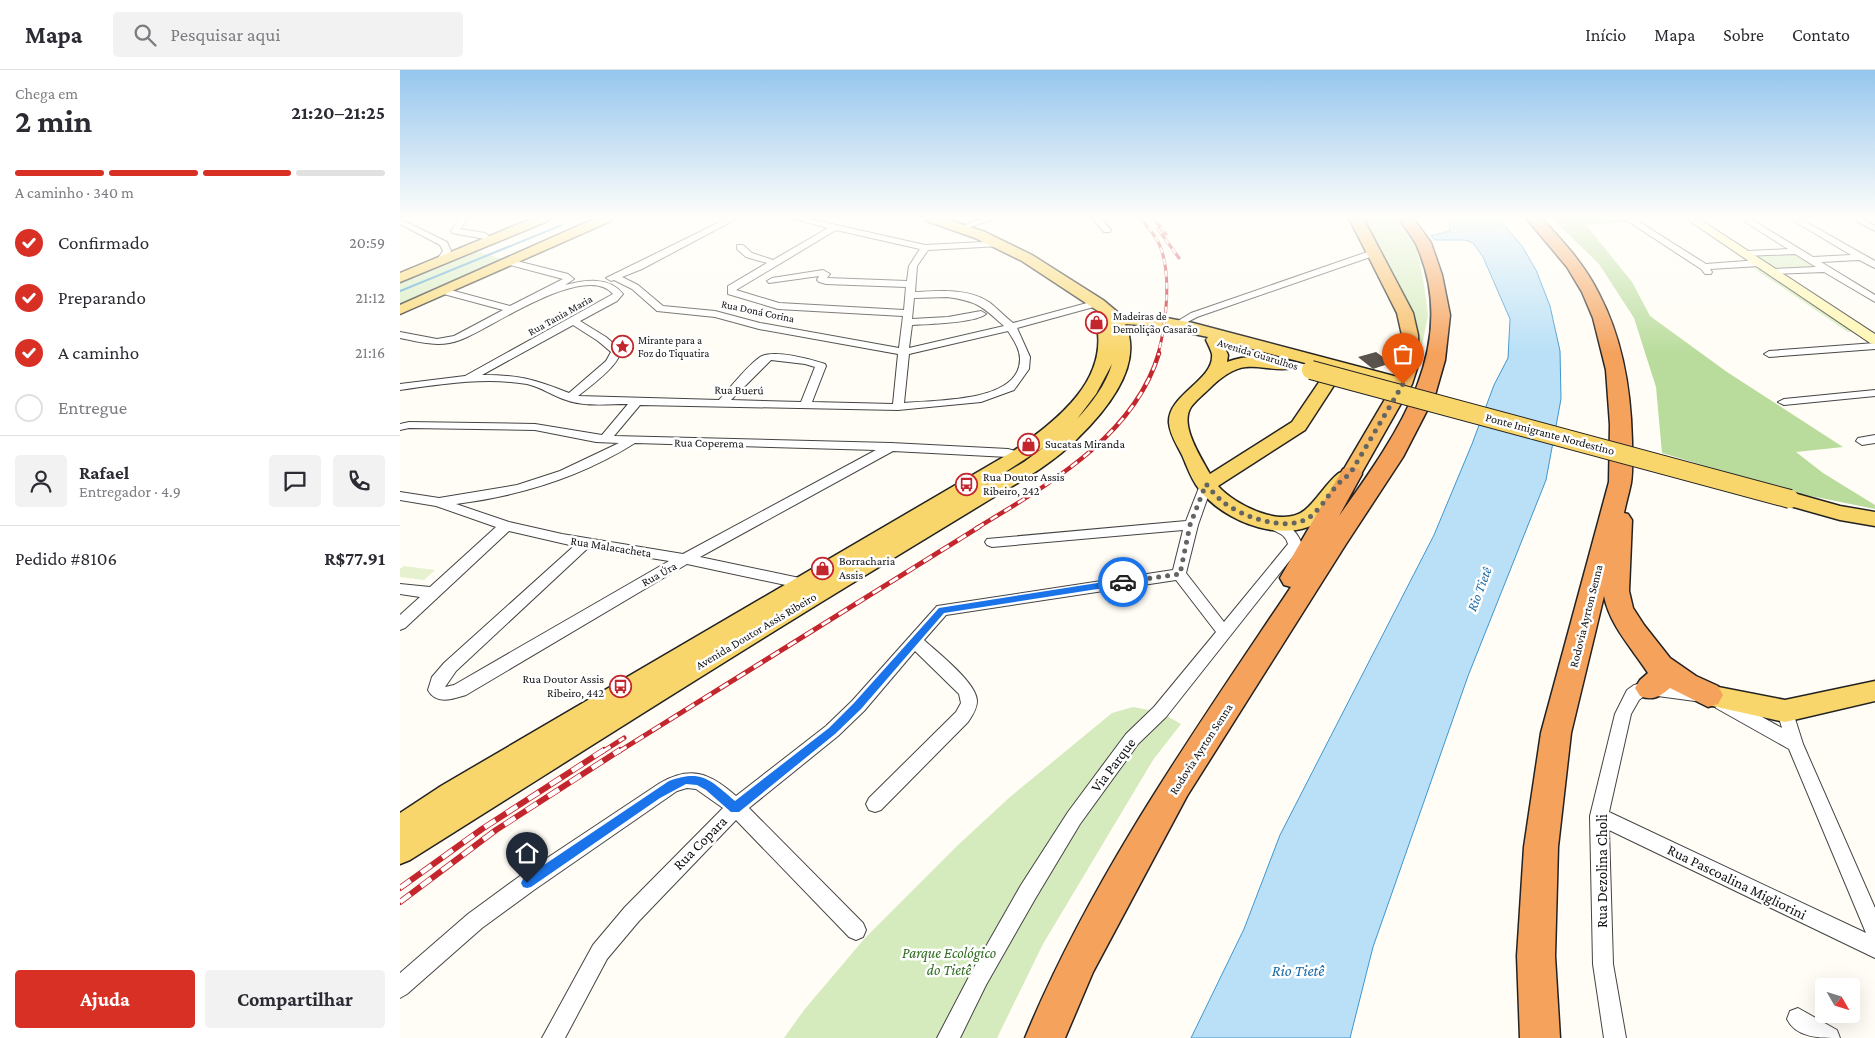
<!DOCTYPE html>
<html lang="pt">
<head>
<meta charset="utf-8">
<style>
	:root { --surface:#fff; --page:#f2f2f3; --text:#2b2b33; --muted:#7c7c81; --line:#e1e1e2; --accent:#d93025 }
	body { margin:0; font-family:"Crimson Pro",serif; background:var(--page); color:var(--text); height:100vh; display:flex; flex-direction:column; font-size:19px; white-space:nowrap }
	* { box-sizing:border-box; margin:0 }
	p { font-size:16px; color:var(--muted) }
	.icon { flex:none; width:28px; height:28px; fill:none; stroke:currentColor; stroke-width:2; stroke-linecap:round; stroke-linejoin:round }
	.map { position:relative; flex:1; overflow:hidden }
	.details { display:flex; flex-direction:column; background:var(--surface); width:400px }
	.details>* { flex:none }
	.needle { width:32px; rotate:129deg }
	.controls { position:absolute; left:1415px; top:908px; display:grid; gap:10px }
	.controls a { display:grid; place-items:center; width:45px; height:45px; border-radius:5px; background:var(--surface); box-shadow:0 5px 20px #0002; font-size:25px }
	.pin { position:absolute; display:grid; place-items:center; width:42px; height:42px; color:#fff; margin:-51px -21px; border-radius:50% 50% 50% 0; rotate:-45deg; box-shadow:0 0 5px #0007 }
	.pin .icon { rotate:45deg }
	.courier { position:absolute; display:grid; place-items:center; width:50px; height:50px; margin:-25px; border:4px solid #1a73e8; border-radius:50%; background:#fff; color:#222; box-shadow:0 1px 6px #0007 }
	.headline em { font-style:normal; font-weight:700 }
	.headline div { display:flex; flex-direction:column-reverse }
	.headline { display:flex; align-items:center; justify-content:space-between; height:85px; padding:0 15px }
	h1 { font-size:32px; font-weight:700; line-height:38px }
	.bar { display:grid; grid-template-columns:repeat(4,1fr); gap:8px 5px; align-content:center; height:60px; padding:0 15px }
	.bar i { height:6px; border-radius:4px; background:var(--line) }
	.bar .active { background:var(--accent) }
	.bar p { grid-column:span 4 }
	.line { display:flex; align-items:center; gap:12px; padding:0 15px; border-top:1px solid var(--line) }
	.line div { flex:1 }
	.round { display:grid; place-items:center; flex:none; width:52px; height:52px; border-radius:5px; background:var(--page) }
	ol { padding:0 15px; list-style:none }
	li { display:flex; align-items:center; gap:15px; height:55px }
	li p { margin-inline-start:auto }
	li .icon { padding:5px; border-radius:50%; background:var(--accent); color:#fff; stroke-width:4 }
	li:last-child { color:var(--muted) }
	li i { width:28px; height:28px; border:2px solid var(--line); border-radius:50% }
	.button { display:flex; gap:10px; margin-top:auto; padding:10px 15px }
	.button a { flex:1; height:58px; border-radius:5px; background:var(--accent); color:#fff; font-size:20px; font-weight:700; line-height:58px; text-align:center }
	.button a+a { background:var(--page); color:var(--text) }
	header { display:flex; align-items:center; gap:30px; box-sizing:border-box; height:70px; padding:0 25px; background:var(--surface); border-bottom:1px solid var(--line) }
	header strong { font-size:24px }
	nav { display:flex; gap:28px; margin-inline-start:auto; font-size:18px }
	.search { width:350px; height:45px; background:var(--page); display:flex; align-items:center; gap:12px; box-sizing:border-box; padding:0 18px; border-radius:5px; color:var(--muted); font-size:19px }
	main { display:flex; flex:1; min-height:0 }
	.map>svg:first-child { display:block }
</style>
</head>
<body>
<header>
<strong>Mapa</strong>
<div class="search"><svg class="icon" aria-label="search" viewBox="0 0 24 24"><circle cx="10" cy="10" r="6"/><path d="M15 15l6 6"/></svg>Pesquisar aqui</div>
<nav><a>Início</a><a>Mapa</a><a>Sobre</a><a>Contato</a></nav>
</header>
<main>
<section class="details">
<div class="headline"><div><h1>2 min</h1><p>Chega em</p></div><em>21:20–21:25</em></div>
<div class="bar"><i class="active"></i><i class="active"></i><i class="active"></i><i></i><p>A caminho · 340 m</p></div>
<ol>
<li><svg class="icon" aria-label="check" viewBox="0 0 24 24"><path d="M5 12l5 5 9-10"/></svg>Confirmado<p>20:59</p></li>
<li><svg class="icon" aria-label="check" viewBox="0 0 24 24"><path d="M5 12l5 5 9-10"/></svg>Preparando<p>21:12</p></li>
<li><svg class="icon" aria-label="check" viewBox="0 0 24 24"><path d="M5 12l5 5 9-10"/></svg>A caminho<p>21:16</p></li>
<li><i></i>Entregue</li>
</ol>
<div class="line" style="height:90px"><a class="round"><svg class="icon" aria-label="person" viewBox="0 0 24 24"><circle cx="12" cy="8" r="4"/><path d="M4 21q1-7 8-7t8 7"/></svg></a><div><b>Rafael</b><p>Entregador · 4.9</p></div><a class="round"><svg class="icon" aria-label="chat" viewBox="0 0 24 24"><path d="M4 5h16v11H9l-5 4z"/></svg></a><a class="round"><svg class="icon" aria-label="phone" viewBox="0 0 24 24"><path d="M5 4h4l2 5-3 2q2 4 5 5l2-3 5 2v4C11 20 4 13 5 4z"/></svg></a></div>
<div class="line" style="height:65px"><div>Pedido #8106</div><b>R$77.91</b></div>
<div class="button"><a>Ajuda</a><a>Compartilhar</a></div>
</section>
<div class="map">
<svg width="1475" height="968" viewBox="0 0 1475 968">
	<rect width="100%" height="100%" fill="#fffdf5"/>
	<path fill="#d5ebbd" d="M961 148H997L1017 179 1024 215 1028 245 1020 286 1014 252Z
		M75 181 106 190 0 236V211Z
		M1394 182 1419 197 1376 201 1353 186Z
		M1353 197 1361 200 1454 261 1448 262 1353 198 1325 199Z
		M733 637 760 642 781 654 753 690 643 874 597 968H384L404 940 465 868 558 775 610 727 712 643Z"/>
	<path fill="#b9dc9c" d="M1152 148H1222L1227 152 1186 155 1232 212 1250 246 1327 302 1443 377 1396 382 1423 403 1475 435V439L1401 424 1262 383 1256 317 1234 248 1199 194Z"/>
	<path fill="#e6f2cf" d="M4 496 35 500 24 510 0 507V499Z"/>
	<path fill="#b9e0f7" stroke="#3f96cf" d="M1045 148H1098L1122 176 1136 200 1150 236 1160 281 1161 329 1146 410 1068 606 973 877 950 968H791L844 859 880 765 1034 465 1072 374 1094 315 1108 288 1110 249 1083 187 1073 173 1065 170H1035L1031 166 1050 161 1049 154Z"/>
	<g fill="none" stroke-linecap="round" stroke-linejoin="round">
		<path stroke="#3f96cf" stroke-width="2" d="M0 221 162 155"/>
	</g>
	<path fill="#5a524d" d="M976 282 991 293 973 299 958 287Z"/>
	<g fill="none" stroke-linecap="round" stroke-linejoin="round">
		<defs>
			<path id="minor" d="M60 148H68L60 159 85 163 89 166 85 169 52 163 51 161Z
				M328 148H338L242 199 222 207 238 215 263 236 315 241 360 253 499 278 503 246 378 239 328 224V216L367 193 346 187 337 179V175H343L352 183 373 190 428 158 390 148H405L525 175 603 171V175L600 176 528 180 517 196 515 222C539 221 568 218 589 232 597 238 605 247 613 253L698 230 703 233 701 235 617 258 630 287 629 299 614 320 581 332 498 340 240 335 214 366 491 373 608 379 623 383 625 386 619 390 608 387 493 381 300 487 409 510 414 511 416 515 414 519 409 520 287 494 66 625C53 629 36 635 28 620L32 607 44 593 174 476 109 461 5 558 0 560V545L20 527 0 524V514L30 517 96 457 36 436 0 430V422L39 428 117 415 160 401 219 373 196 372 135 360 9 358 0 360V354L9 352 135 354 202 365 228 334C208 334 185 337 166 330 153 326 141 317 127 314 85 307 42 314 0 320V314L65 306 213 224C185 191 90 259 60 270 40 278 20 272 0 268V262L37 269 54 266 103 240 40 223V219L43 218 110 236 163 209 106 194 105 192 109 189 168 204 174 209 165 215C185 210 209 206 223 224L217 231 180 251 206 267 220 279C224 292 188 318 178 326L319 330C331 317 346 297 360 287 373 279 411 289 425 294L426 296 412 332 493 334 498 284 359 259 315 247 257 241 232 219 214 210 211 211 206 208ZM436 160 520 179 509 196 507 211 427 208 430 204 423 200 372 208 367 211 369 213 419 206 417 210 419 212 426 214 506 217 504 240 379 233 336 220ZM547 227C577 231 582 236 604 256L509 278 512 255C528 254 575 253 586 244L581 241 548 247 512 249 514 228ZM173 255 198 271 211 282 206 291 169 323C134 309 119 305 82 305ZM608 261C613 269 620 279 620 289 620 333 535 330 504 333L509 284ZM371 290 405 294 415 297 401 332 331 330ZM235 373 476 380 283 484 162 464 109 452 56 434C120 426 181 407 235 373ZM188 478 269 491 54 615 45 617 56 601Z
				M584 148H597L561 160 557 158Z
				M692 148H701L711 160 710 162H704Z
				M1223 148H1233L1306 194 1359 190 1363 193 1359 196 1310 199 1312 202 1311 204H1305L1301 199Z
				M1339 148H1349L1413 187 1451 185 1389 148H1399L1475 191V198L1459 190 1421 192 1475 225V232L1424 202 1369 204 1368 202 1372 199 1416 197 1395 184 1344 186 1343 184 1347 181 1388 179Z
				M1451 148H1461L1475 156V161Z
				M0 149 47 172 51 181 42 194 39 195 35 192 43 181 40 175 0 154Z
				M973 180 977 183 976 185 797 247 778 257 773 254 791 243Z
				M1475 273V279L1369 287 1364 284 1369 281Z
				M1475 320V326L1384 335 1378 332 1384 329Z
				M1475 365V373L1462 375 1456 371 1458 368Z
				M806 411 812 415 798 455 786 503 824 552 888 474C885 461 872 463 865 454L867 451C883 447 898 461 902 475L766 647 738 674 680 754 635 829 586 915 560 968H537L572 901 621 815 668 742 726 664 754 637 816 562 776 510 546 545 524 570C538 583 577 613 577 631 577 639 572 646 568 652L481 740 475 742 469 740 466 734 469 728 556 642 561 633 559 624 515 581 464 641 438 666 349 738 463 853 466 860 463 867 456 870 449 867 336 750 239 851 207 889 165 968H142L193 875 225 837 323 738 296 719 287 718 277 721 134 820 82 858 7 924 0 928V903L68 844 120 806 260 713C291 695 310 703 336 726L426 656 452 631 537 536 773 500 783 460 592 477 587 475 585 472 587 469 786 451 800 415Z
				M1250 611 1295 617 1301 619 1303 624 1301 629 1295 631 1250 625 1244 626 1239 630 1231 644 1209 742 1466 863 1389 679 1316 638 1314 633 1316 628 1322 626 1328 628 1382 658 1377 641 1379 636 1385 634 1391 636 1403 674 1475 838V888L1209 760 1213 894 1226 968H1204L1193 894 1190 746 1215 644 1227 620 1234 615Z
				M1398 938 1437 960 1440 968C1420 968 1396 968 1387 949L1390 941Z"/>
			<path id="secondary" d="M1285 148H1298L1475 264V274L1470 273Z"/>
			<path id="primary" d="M133 148H150L148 151 0 212V203Z
				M196 148H213L211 151 0 244V235Z
				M525 148H543L585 162 632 185 703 230 721 245 756 246 793 253 1009 310 1011 314 1009 318 1003 319 942 303 905 360 818 416C835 435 882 459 905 440 918 429 926 413 939 403L946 401 953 403 956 407 953 411C936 425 928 449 908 457 871 470 821 448 799 419 791 409 787 396 782 385 777 375 770 365 769 353 767 325 815 310 812 284 811 280 808 274 806 270L808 267 756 256 725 254C745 296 704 343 676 370 650 396 615 414 584 433 538 461 492 489 446 517 300 606 155 699 10 790L0 794V743L41 716 612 382C657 350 713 309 695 247L701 243 622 191 575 168 527 151ZM822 271 928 299 892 352 810 404C801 387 779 355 791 337 796 330 804 324 810 318 819 309 833 298 846 297 861 295 877 302 892 298L894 295 892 292C870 286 847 284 827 292L828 285ZM712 294C706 315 691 334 677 349L696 324ZM644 377 624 392 582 417Z
				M1390 422 1440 436 1475 442V456L1440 450 1383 434 1380 429 1383 424Z
				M1475 611V631L1385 652 1308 635 1299 632 1296 625 1299 618 1308 615 1385 630Z"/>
			<path id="trunk" d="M949 148H963L1013 243 1018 265 1019 292 1012 314 961 404 958 409 951 410 944 409 941 404 994 314 1001 292 1002 265 997 243Z"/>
			<path id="motorway" d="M999 148H1013L1031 173 1042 205 1050 245 1045 290 1035 325 1003 387 946 474 787 726 693 902 665 968H625C692 806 794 662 891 517L884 515 880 508 940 404 943 399 951 397 959 399 962 404 939 446C996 366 1062 276 1016 174 1011 165 1004 156 999 148Z
				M1126 148H1141C1163 171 1185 195 1199 224 1223 270 1231 320 1232 371 1232 385 1233 400 1231 413 1229 423 1226 433 1224 443L1228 444 1232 450 1229 521 1233 538 1244 555 1270 588 1296 606 1318 616 1323 625 1318 634 1308 637 1270 618C1259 627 1253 631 1240 626L1235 618 1240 610 1248 603C1232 578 1210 556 1204 526L1171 663 1158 777 1155 886 1160 968H1120L1117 886 1124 777 1141 663 1209 412 1210 355 1206 300 1193 248 1182 222 1167 197Z"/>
		</defs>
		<use href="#minor" stroke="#444" stroke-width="2"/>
		<use href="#secondary" stroke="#333" stroke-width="2"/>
		<use href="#primary" stroke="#222" stroke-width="3"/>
		<use href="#trunk" stroke="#222" stroke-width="3"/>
		<use href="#motorway" stroke="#222" stroke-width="3"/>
		<use href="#minor" fill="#fff" fill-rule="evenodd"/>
		<use href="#secondary" fill="#fff6b0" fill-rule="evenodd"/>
		<use href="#primary" fill="#f9d66b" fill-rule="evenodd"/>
		<use href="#trunk" fill="#f7bc64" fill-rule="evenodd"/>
		<use href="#motorway" fill="#f5a25d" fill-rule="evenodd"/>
		<defs>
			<path id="rail-far3" d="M740 148C748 157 756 166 760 176 772 205 766 255 758 284
				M753 148 766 164
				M758 159 779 188"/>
			<path id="rail-far2" d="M577 458C647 415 734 367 759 283"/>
			<path id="rail-far1" d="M202 682 224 668
				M218 682 579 457"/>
			<path id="rail" d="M0 818 82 759 204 680
				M0 832 96 760 220 680"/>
		</defs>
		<use href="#rail-far3" stroke="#c4262e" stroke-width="3"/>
		<use href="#rail-far2" stroke="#c4262e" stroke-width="4.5"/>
		<use href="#rail-far1" stroke="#c4262e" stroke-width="5"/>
		<use href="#rail" stroke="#c4262e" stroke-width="6"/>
		<use href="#rail-far3" stroke="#fff" stroke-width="2" stroke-dasharray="6" stroke-linecap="butt"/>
		<use href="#rail-far2" stroke="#fff" stroke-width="2.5" stroke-dasharray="8" stroke-linecap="butt"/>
		<use href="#rail-far1" stroke="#fff" stroke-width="3" stroke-dasharray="10" stroke-linecap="butt"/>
		<use href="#rail" stroke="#fff" stroke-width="4.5" stroke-dasharray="13" stroke-linecap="butt"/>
		<defs>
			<path id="primary-bridge" d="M911 300 1390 429"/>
		</defs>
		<use href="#primary-bridge" stroke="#222" stroke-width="20" stroke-linecap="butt"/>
		<use href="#primary-bridge" stroke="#f9d66b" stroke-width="18"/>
	</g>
	<linearGradient id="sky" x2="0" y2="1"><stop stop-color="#95c6ee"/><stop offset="0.52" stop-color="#fffefa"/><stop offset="1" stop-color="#fffefa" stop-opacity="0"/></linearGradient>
	<rect width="1475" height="284" fill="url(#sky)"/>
	<path fill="#1a73e8" d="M723 509 727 512 723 515 544 543 461 639 435 664 339 742H331L306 720 297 715 286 714 260 728 131 817 127 818 123 817 121 813 123 809 269 711C302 699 310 710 335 731L429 658 454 633 539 538Z"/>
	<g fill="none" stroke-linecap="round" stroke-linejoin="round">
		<path stroke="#646461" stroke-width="5" stroke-dasharray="0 9" d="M723 512 780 504 790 455 806 414C811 420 816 426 822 431 841 447 890 464 911 446 927 432 932 416 950 404L1003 314"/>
	</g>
	<defs>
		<symbol id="shop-ring" viewBox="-11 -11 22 22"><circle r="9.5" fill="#fff" stroke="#c4262e" stroke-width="1.5"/><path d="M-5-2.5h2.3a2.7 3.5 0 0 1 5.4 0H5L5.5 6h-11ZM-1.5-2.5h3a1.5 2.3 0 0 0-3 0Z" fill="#c4262e"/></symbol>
		<symbol id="sight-ring" viewBox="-11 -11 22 22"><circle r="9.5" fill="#fff" stroke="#c4262e" stroke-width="1.5"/><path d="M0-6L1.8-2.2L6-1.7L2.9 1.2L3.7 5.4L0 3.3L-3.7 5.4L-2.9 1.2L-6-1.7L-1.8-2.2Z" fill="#c4262e"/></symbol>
		<symbol id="bus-ring" viewBox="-11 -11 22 22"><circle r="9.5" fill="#fff" stroke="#c4262e" stroke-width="1.5"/><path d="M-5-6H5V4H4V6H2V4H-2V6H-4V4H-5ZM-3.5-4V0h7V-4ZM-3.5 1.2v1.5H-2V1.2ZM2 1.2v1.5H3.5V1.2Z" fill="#c4262e"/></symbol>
	</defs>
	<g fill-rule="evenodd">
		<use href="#shop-ring" x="684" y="240" width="25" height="25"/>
		<use href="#sight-ring" x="210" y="264" width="25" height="25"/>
		<use href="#shop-ring" x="616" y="362" width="25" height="25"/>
		<use href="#bus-ring" x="554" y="402" width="25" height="25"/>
		<use href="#shop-ring" x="410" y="486" width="25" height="25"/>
		<use href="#bus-ring" x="208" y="604" width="25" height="25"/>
	</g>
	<g text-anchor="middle" stroke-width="5" stroke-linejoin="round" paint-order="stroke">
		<g font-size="11" fill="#111" stroke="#fff">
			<text transform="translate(358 241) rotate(12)" y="4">Rua Doná Corina</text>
			<text transform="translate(160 245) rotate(-29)" y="4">Rua Tania Maria</text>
			<text transform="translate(858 284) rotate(17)" y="4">Avenida Guarulhos</text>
		</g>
		<g font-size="11" fill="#111" stroke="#fff" text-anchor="start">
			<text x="713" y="250">Madeiras de<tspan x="713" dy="13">Demolição Casarão</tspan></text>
			<text x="238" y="274">Mirante para a<tspan x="238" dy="13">Foz do Tiquatira</tspan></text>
		</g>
		<g font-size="12" fill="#111" stroke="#fff">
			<text transform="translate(339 320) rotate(1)" y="4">Rua Buerú</text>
			<text transform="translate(1150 364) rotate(15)" y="4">Ponte Imigrante Nordestino</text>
			<text transform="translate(309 373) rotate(1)" y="4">Rua Coperema</text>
			<text transform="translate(211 477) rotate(9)" y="4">Rua Malacacheta</text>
			<text transform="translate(259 504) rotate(-29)" y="4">Rua Úra</text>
			<text transform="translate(1186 546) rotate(-76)" y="4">Rodovia Ayrton Senna</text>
			<text transform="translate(356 561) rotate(-31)" y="4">Avenida Doutor Assis Ribeiro</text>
			<text transform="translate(801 679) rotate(-57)" y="4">Rodovia Ayrton Senna</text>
		</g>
		<g font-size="12" fill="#111" stroke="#fff" text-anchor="start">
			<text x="645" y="378">Sucatas Miranda</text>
			<text x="583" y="411">Rua Doutor Assis<tspan x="583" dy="14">Ribeiro, 242</tspan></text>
			<text x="439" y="495">Borracharia<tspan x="439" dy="14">Assis</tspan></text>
			<text x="204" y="613" text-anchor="end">Rua Doutor Assis<tspan x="204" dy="14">Ribeiro, 442</tspan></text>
		</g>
		<g font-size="14" font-style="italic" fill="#1768a6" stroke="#fff">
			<text transform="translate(1079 519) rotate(-69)" y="5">Rio Tietê</text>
		</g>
		<g font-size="15" fill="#111" stroke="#fff">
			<text transform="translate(713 695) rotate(-53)" y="5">Via Parque</text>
			<text transform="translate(300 773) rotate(-45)" y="5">Rua Copara</text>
			<text transform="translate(1202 801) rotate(-90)" y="5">Rua Dezolina Choli</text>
			<text transform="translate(1337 812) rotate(26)" y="5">Rua Pascoalina Migliorini</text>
		</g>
		<g font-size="15" font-style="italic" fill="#2f6b1f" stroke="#fff">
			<text x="549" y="888">Parque Ecológico<tspan x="549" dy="17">do Tietê</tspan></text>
		</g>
		<g font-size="16" font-style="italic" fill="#1768a6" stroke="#fff">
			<text x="898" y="906">Rio Tietê</text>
		</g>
	</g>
</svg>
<div class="controls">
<a><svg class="needle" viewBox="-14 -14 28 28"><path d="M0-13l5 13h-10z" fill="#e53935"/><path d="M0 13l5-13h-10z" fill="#7c7c81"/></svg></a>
</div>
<div class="pin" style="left:1003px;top:314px;background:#ea580c"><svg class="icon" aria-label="bag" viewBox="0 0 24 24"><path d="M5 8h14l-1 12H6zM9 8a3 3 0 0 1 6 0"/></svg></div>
<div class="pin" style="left:127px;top:813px;background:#1f2937"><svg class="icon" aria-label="home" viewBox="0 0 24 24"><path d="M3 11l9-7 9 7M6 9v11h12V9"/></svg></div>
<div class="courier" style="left:723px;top:512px"><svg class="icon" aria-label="car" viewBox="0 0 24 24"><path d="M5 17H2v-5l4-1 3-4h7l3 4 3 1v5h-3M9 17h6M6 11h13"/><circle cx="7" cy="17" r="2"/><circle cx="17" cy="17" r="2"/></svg></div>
</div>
</main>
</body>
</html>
